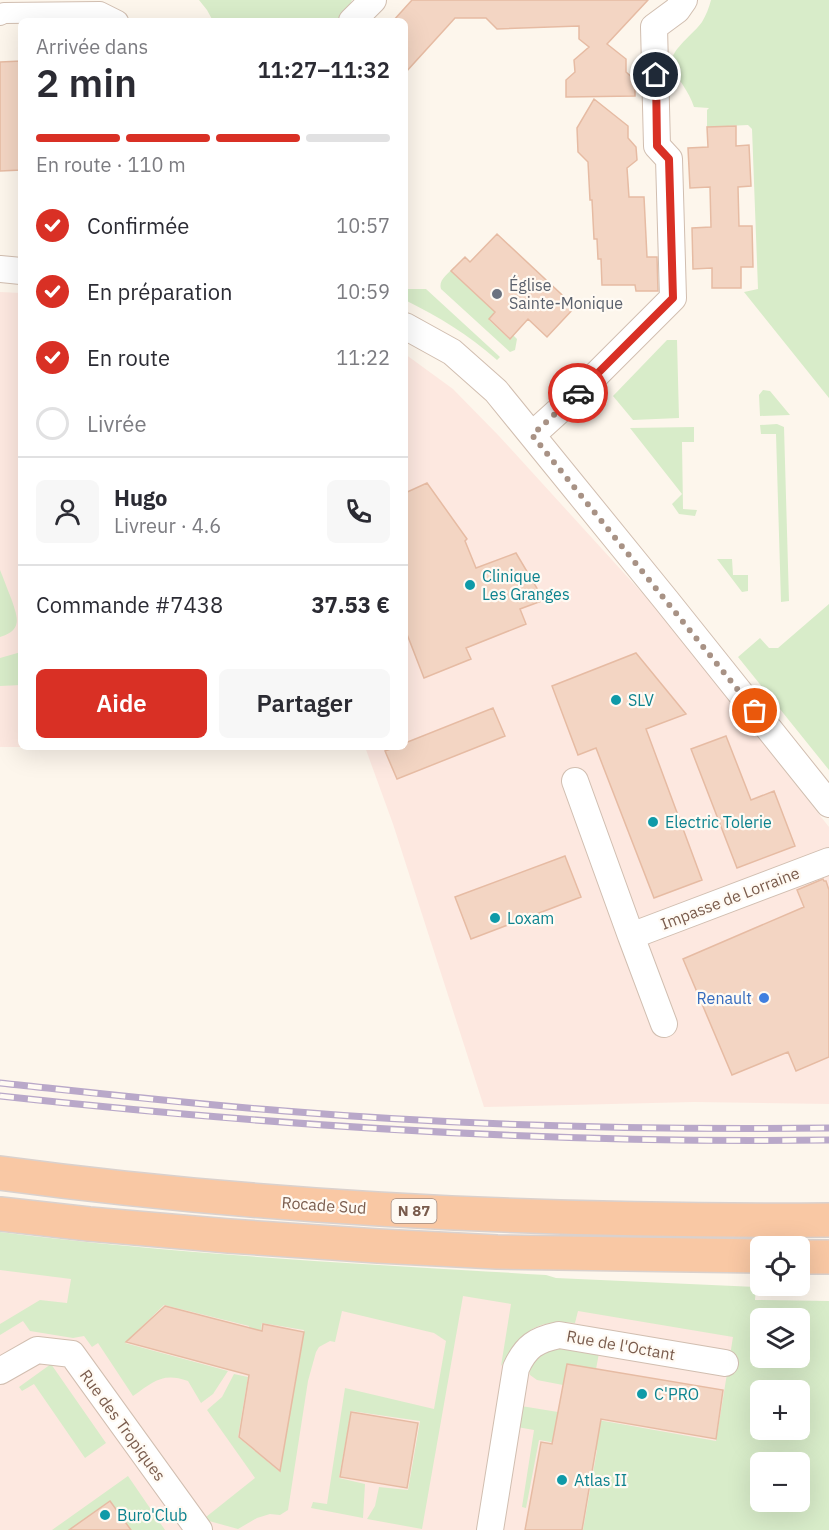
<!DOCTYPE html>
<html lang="fr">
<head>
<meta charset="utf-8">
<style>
	:root { --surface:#fff; --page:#f7f7f7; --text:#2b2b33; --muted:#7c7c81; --line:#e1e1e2; --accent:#d93025 }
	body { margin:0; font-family:"IBM Plex Sans",sans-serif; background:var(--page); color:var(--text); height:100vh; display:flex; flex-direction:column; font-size:22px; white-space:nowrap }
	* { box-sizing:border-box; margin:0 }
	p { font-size:20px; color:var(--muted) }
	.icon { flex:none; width:33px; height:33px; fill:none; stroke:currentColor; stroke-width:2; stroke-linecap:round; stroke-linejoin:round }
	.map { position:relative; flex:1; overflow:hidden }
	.sheet { position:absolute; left:18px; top:18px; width:390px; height:732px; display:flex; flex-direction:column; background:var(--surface); border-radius:9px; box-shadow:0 6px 24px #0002 }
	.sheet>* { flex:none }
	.buttons { position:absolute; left:750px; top:1236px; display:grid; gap:12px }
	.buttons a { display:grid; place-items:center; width:60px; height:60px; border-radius:9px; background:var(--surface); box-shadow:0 6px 24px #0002; font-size:30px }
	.pin { position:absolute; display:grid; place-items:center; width:51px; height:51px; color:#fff; margin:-26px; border:3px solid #fff; border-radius:50%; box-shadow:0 2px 6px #0007 }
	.courier { position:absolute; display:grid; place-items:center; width:60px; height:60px; margin:-30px; border:4px solid #d93025; border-radius:50%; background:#fff; color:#222; box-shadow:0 2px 8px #0007 }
	.overview em { font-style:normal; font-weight:600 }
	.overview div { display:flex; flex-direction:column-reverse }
	.overview { display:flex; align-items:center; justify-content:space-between; height:102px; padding:0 18px }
	h1 { font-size:39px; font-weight:600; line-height:45px }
	.bar { display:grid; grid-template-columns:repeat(4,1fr); gap:9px 6px; align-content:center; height:72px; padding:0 18px }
	.bar i { height:8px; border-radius:4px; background:var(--line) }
	.bar .on { background:var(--accent) }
	.bar p { grid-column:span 4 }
	.line { display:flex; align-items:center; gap:15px; padding:0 18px; border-top:2px solid var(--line) }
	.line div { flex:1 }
	.round { display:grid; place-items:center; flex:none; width:63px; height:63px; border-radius:9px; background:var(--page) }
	ol { padding:0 18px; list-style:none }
	li { display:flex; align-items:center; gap:18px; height:66px }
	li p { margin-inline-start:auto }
	li .icon { padding:6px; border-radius:50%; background:var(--accent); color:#fff; stroke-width:4 }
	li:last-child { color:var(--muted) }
	li i { width:33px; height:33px; border:3px solid var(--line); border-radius:50% }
	.cta { display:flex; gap:12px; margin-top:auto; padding:12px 18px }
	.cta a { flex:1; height:69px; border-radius:9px; background:var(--accent); color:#fff; font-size:24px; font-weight:600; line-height:69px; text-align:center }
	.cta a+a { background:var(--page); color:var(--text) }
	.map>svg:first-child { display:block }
</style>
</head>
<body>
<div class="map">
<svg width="829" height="1530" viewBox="0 0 829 1530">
	<rect width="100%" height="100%" fill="#fdf6ec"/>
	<path fill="#fde8e0" d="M0 292 21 293V747H0Z
		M405 354 453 389 499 436 665 618 829 827V1104L694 1102 484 1107 393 824 365 747H405Z
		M0 1255 754 1300 715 1530H0Z"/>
	<path fill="#d8ecc9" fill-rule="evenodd" d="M199 0H352L343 21H213L207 10Z
		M711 0H829V398L744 292 758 289 752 129 748 125 707 127V110L709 108 694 107C689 91 678 80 672 66 667 52 694 34 702 22 706 15 709 8 711 0Z
		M454 267 453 272 455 275 495 312 489 320 509 339 513 335 517 339 515 350 510 352 441 289C438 280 448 274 454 267Z
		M405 286 408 289H426L500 357 497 360C469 335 439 317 405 300Z
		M667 340H677L679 418 633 420 613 396Z
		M763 390 770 391 790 415 760 416 759 395Z
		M777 424 784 427 789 601 781 602 776 434H761L760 425Z
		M694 427V442H682L683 509 697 510 695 516 679 514 672 504 682 494 630 428Z
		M717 559H732L733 575H748V591L742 592Z
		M0 570C4 579 7 589 11 598 17 616 24 630 0 637Z
		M829 604V770L738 657 760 638 769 648H778Z
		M21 652V685L0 686V658Z
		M0 1232C181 1255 364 1264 546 1275L556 1278 756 1287 755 1300 829 1301V1530H583L597 1450 539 1440 526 1508 522 1507 534 1430 517 1427 521 1406 558 1412 563 1385 537 1380 530 1375 528 1365 550 1345 599 1353 587 1418 716 1441 733 1337 578 1311 575 1323C532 1319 523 1333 501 1366L511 1304 463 1296 422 1529 367 1519 375 1506 379 1487 408 1490 420 1421 351 1411 339 1478 365 1484 363 1518 311 1508 313 1502 327 1504 345 1388 434 1409 446 1341 434 1333 342 1311 335 1342 330 1341 319 1347 316 1352 308 1381 288 1510 280 1515 270 1514 257 1518 238 1529 209 1521 206 1517 255 1478 207 1410 222 1397 234 1374 248 1377 238 1437 280 1472 304 1330 262 1323 260 1336 250 1331 249 1326 164 1305 125 1343 228 1371 213 1394 201 1403 188 1381C163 1372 154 1381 133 1396L98 1343 92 1347 84 1336 73 1338 30 1331 23 1321 0 1335V1324L40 1300 67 1303 71 1279 0 1270ZM760 1318H800V1358H760ZM760 1390H800V1430H760ZM760 1462H800V1502H760Z
		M51 1364 106 1443 85 1458 34 1384 22 1391 19 1387Z
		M128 1476 165 1530H52Z"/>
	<path fill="#f3d5c3" stroke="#e6bba3" stroke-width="1.5" d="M412 0H648L607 44 626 59V72L635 80V96L566 97V80L575 72 574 60 589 47 579 39V26L497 29 486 18H455L405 73V21H393Z
		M21 61V170L0 171V62Z
		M594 99 628 126V138L636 147 637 160 627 168 629 197H644L647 257H657L658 291H636L635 285H602L601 259H598L597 239H594L592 200H590L588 162 578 152 577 128Z
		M736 126V146L749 145 751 186 738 187 739 226H752L753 267H741V288H712V268L693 269 692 228 711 227 710 187 690 188 688 148 708 147 707 127Z
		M497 234 575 307 547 337 528 319 510 339 489 319 495 312 451 271 465 257 470 262Z
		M427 483 467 539 465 541 476 568 516 553 544 600 520 609 526 624 466 648 471 659 424 678 405 629V493Z
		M636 653 686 714 646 729 702 880 654 898 596 748 578 755 552 686Z
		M493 708 505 736 397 779 385 751 396 747H405V743Z
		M726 736 751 800 774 791 795 846 737 868 691 749Z
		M565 856 581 897 471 939 455 897Z
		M823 879 824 881H826L829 890V1057L796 1071 788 1052 732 1075 683 959 804 907 797 890Z
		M165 1306 262 1331 263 1324 304 1332 280 1471 239 1437 249 1375 126 1342Z
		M567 1364 723 1390 716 1439 601 1419 582 1530H525L541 1442 552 1444Z
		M351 1412 418 1423 407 1488 340 1477Z
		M110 1501 131 1530H69Z"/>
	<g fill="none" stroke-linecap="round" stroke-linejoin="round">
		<defs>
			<path id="pedestrian" d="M0 15 4 13 100 12 118 21"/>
			<path id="minor" d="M352 21 373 0
				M0 269 21 271
				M405 326 452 352 496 391 666 600 829 804
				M532 435 574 397 673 298 669 159 657 146 654 27 677 10 684 0
				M575 781 631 936 829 861
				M631 936 664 1024
				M0 1371 37 1350 72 1354 199 1530
				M490 1530 516 1368C526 1346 536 1340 559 1335L725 1363"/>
			<path id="trunk" d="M0 1173C275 1210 552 1222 829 1220
				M0 1214 89 1224 229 1236 378 1246 497 1252 760 1256
				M800 1257H829"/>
		</defs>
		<use href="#pedestrian" stroke="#d1beb0" stroke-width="22"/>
		<use href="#minor" stroke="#d1beb0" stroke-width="28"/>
		<use href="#trunk" stroke="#dad1cd" stroke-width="36"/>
		<use href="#pedestrian" stroke="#fff" stroke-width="20"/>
		<use href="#minor" stroke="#fff" stroke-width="26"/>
		<use href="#trunk" stroke="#f9c8a4" stroke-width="33"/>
		<defs>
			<path id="rail" d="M0 1083C95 1093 190 1104 285 1111 466 1126 648 1130 829 1128
				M0 1096C275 1126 552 1144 829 1140"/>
		</defs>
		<use href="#rail" stroke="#b9a8c9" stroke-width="7"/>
		<use href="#rail" stroke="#fffaf3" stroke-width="4.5" stroke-dasharray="14" stroke-linecap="butt"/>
	</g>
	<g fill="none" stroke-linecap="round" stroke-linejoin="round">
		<path stroke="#a89285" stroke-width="6" stroke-dasharray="0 10.8" d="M578 393 532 435 755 711"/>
		<path stroke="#d93025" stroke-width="8" d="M578 393 673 298 669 159 657 146 656 75"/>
	</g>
	<circle fill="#6b7280" stroke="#fffaf3" stroke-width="2" cx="497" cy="294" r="6"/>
	<g fill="#0f9aa8" stroke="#fffaf3" stroke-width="2">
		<circle cx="470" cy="585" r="6"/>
		<circle cx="616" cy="700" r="6"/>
		<circle cx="653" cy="822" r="6"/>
		<circle cx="495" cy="918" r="6"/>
		<circle cx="642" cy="1394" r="6"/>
		<circle cx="562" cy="1480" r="6"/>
		<circle cx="105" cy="1515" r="6"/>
	</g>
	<circle fill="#3f7fe0" stroke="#fffaf3" stroke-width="2" cx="764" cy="998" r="6"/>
	<g text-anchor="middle" stroke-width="4.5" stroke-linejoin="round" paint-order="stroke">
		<rect fill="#fffaf3" stroke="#a28b7f" stroke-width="1.5" x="391.5" y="1199" width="45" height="24" rx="4.5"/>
		<g font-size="15" font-weight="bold" fill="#7a5c4d">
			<text x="414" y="1216">N 87</text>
		</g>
		<g font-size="16" fill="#5b616d" stroke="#fffaf3" text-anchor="start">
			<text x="509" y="291">Église<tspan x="509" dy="18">Sainte-Monique</tspan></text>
		</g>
		<g font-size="16" fill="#0d838f" stroke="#fffaf3" text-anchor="start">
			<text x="482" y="582">Clinique<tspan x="482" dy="18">Les Granges</tspan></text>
			<text x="628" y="706">SLV</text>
			<text x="665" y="828">Electric Tolerie</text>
			<text x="507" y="924">Loxam</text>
			<text x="654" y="1400">C'PRO</text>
			<text x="574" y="1486">Atlas II</text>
			<text x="117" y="1521">Buro'Club</text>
		</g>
		<g font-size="16" fill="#7a5c4d" stroke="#fffaf3">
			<text transform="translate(730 898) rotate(-21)" y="6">Impasse de Lorraine</text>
			<text transform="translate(324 1205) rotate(4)" y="6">Rocade Sud</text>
			<text transform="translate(621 1345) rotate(10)" y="6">Rue de l'Octant</text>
			<text transform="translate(123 1425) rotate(54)" y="6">Rue des Tropiques</text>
		</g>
		<g font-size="16" fill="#366cbe" stroke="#fffaf3" text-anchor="end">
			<text x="752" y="1004">Renault</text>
		</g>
	</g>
</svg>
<div class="buttons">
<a><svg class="icon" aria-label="locate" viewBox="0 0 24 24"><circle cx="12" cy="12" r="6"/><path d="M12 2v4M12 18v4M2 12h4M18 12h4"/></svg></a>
<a><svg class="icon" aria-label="layers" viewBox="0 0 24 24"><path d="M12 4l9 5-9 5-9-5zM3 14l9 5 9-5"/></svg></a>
<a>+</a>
<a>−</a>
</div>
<div class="pin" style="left:755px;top:711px;background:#ea580c"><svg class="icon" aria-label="bag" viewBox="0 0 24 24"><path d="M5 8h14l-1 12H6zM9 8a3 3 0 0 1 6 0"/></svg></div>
<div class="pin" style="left:656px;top:75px;background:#1f2937"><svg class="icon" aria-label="home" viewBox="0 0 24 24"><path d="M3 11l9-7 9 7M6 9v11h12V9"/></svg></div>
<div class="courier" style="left:578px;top:393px"><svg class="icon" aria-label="car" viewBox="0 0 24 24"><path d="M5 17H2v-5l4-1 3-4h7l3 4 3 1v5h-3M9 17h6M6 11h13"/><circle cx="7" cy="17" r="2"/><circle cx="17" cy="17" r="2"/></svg></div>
<section class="sheet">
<div class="overview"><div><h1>2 min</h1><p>Arrivée dans</p></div><em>11:27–11:32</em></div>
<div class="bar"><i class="on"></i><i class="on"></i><i class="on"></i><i></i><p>En route · 110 m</p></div>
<ol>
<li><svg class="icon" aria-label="check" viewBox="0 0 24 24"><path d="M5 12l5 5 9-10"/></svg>Confirmée<p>10:57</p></li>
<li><svg class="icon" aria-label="check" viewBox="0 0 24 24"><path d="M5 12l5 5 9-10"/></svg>En préparation<p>10:59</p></li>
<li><svg class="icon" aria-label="check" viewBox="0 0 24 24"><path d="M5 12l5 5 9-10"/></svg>En route<p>11:22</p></li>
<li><i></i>Livrée</li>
</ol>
<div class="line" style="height:108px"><a class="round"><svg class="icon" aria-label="person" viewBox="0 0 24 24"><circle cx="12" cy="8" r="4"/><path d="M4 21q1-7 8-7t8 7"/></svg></a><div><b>Hugo</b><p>Livreur · 4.6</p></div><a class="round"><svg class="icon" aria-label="phone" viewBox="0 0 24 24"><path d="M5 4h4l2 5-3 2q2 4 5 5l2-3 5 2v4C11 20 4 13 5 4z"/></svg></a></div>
<div class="line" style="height:78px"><div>Commande #7438</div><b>37.53 €</b></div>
<div class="cta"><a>Aide</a><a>Partager</a></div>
</section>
</div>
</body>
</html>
